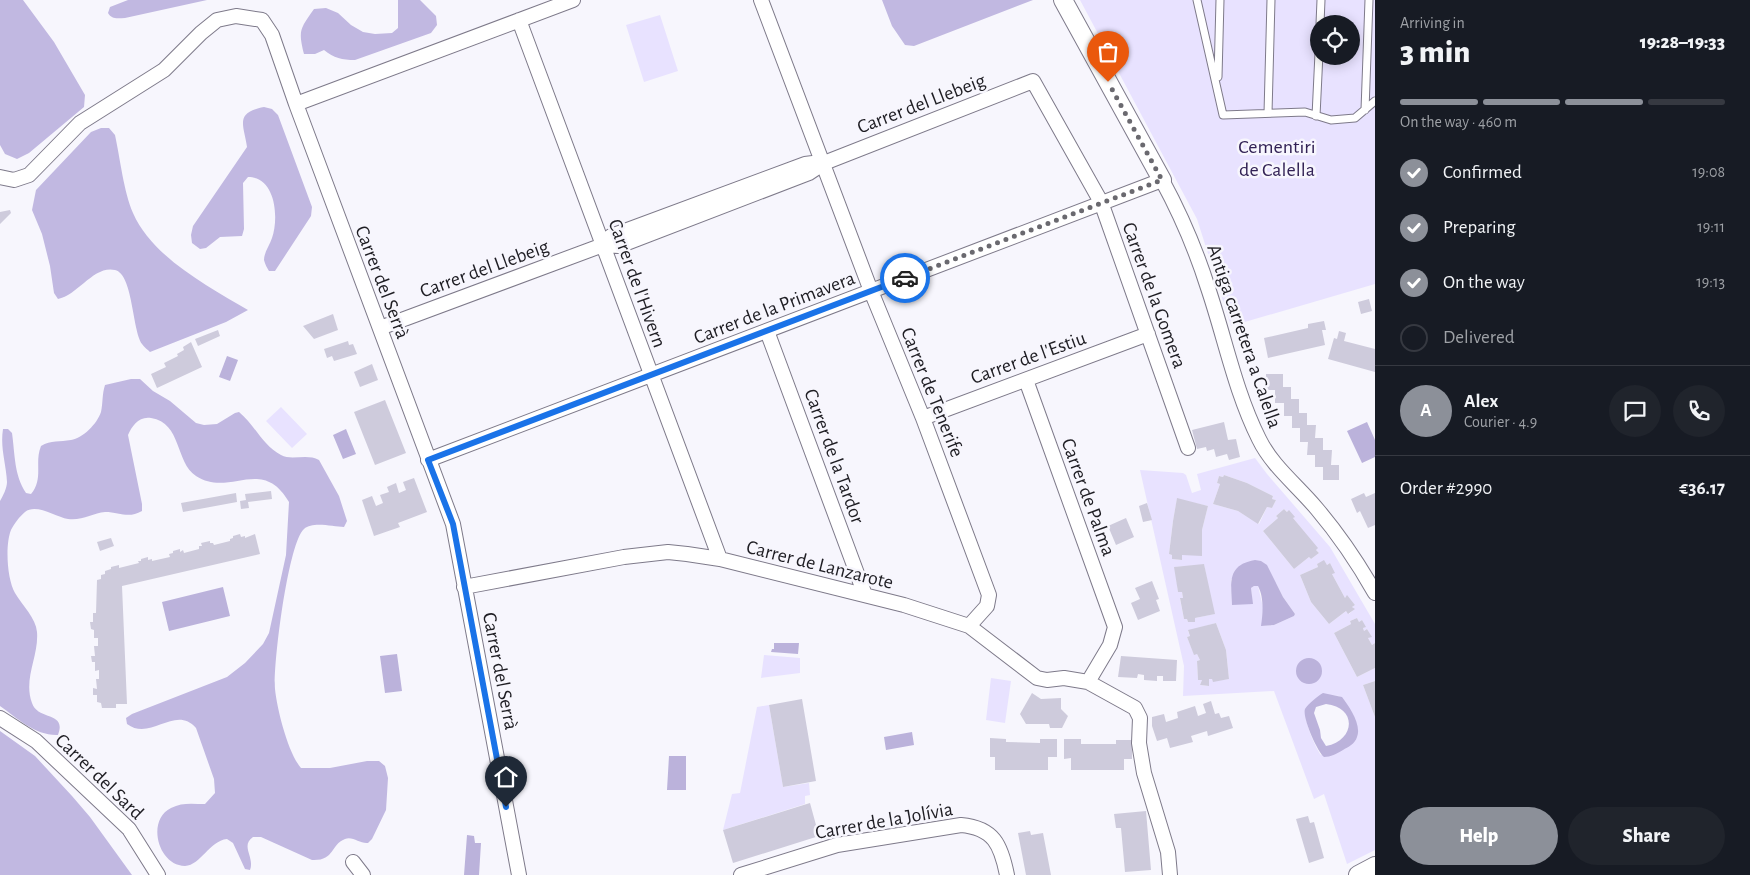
<!DOCTYPE html>
<html lang="en">
<head>
<meta charset="utf-8">
<style>
	:root { --surface:#171b24; --page:#20242c; --text:#f1f3f6; --muted:#9ea1a6; --line:#363941; --accent:#8c9099 }
	body { margin:0; font-family:"Alegreya Sans",sans-serif; background:var(--page); color:var(--text); height:100vh; display:flex; flex-direction:column; font-size:19px; white-space:nowrap }
	* { box-sizing:border-box; margin:0 }
	p { font-size:16px; color:var(--muted) }
	.icon { flex:none; width:28px; height:28px; fill:none; stroke:currentColor; stroke-width:2; stroke-linecap:round; stroke-linejoin:round }
	.map { position:relative; flex:1; overflow:hidden }
	.details { display:flex; flex-direction:column; background:var(--surface); width:375px }
	.details>* { flex:none }
	.buttons { position:absolute; left:1310px; top:15px; display:grid; gap:10px }
	.buttons a { display:grid; place-items:center; width:50px; height:50px; border-radius:50%; background:var(--surface); box-shadow:0 2px 12px #0003; font-size:25px }
	.pin { position:absolute; display:grid; place-items:center; width:42px; height:42px; color:#fff; margin:-51px -21px; border-radius:50% 50% 50% 0; rotate:-45deg; box-shadow:0 0 5px #0007 }
	.pin .icon { rotate:45deg }
	.courier { position:absolute; display:grid; place-items:center; width:50px; height:50px; margin:-25px; border:4px solid #1a73e8; border-radius:50%; background:#fff; color:#222; box-shadow:0 1px 6px #0007 }
	.summary em { font-style:normal; font-weight:800 }
	.summary div { display:flex; flex-direction:column-reverse }
	.summary { display:flex; align-items:center; justify-content:space-between; height:85px; padding:0 25px }
	h1 { font-size:32px; font-weight:800; line-height:38px }
	.bar { display:grid; grid-template-columns:repeat(4,1fr); gap:8px 5px; align-content:center; height:60px; padding:0 25px }
	.bar i { height:6px; border-radius:4px; background:var(--line) }
	.bar .selected { background:var(--accent) }
	.bar p { grid-column:span 4 }
	.line { display:flex; align-items:center; gap:12px; padding:0 25px; border-top:1px solid var(--line) }
	.line div { flex:1 }
	.round { display:grid; place-items:center; flex:none; width:52px; height:52px; border-radius:26px; background:var(--page) }
	ol { padding:0 25px; list-style:none }
	li { display:flex; align-items:center; gap:15px; height:55px }
	li p { margin-inline-start:auto }
	li .icon { padding:5px; border-radius:50%; background:var(--accent); color:#fff; stroke-width:4 }
	li:last-child { color:var(--muted) }
	li i { width:28px; height:28px; border:2px solid var(--line); border-radius:50% }
	.action { display:flex; gap:10px; margin-top:auto; padding:10px 25px }
	.action a { flex:1; height:58px; border-radius:30px; background:var(--accent); color:#fff; font-size:20px; font-weight:800; line-height:58px; text-align:center }
	.action a+a { background:var(--page); color:var(--text) }
	main { display:flex; flex:1; min-height:0 }
	.map>svg:first-child { display:block }
</style>
</head>
<body>
<main>
<div class="map">
<svg width="1375" height="875" viewBox="0 0 1375 875">
	<rect width="100%" height="100%" fill="#f7f6fd"/>
	<path fill="#e8e2ff" fill-rule="evenodd" d="M1080 0H1375V284L1231 326 1197 219ZM1319 24H1351V56H1319Z
		M660 15 678 71 644 82 626 25Z
		M281 407 307 434 292 448 266 421Z
		M1255 458 1267 474 1330 547 1375 624V643L1372 645 1368 638 1371 636 1367 629 1364 631 1363 628 1365 627 1362 620 1359 622 1357 618 1350 621 1351 624 1334 633 1357 677 1375 668V681L1363 685 1375 717V850L1347 864 1324 794 1314 799 1274 691 1183 696 1184 666 1140 470 1183 473 1186 475 1192 493 1201 490 1197 474ZM1224 475 1247 483 1273 496 1272 499 1276 500 1272 508 1267 507 1259 524 1238 511 1213 504 1220 484 1217 483 1219 476 1223 477ZM1177 499 1208 506 1202 530 1182 555V560L1172 559V555L1169 554 1173 521ZM1284 509 1294 517 1293 518 1317 548 1316 550 1319 553 1311 559 1309 557 1294 569 1263 531 1278 518 1276 516ZM1324 561 1327 565 1330 563 1332 574 1345 598 1347 596 1355 605 1352 607 1354 609 1349 614 1346 611 1329 624 1311 602 1300 575 1318 567 1317 564ZM1204 565 1214 614 1195 618V622H1188L1187 619H1184L1180 599 1183 598 1182 592H1178L1175 567ZM1231 579 1276 583 1283 597 1295 614 1294 616 1274 625 1262 626 1263 607 1258 586H1254L1251 588 1252 598 1232 605ZM1216 623 1226 650 1229 679 1213 681 1212 679H1209L1208 686 1200 685 1202 680H1198L1197 661 1200 660 1197 654H1194L1187 637 1190 636 1188 631ZM1329 695 1339 696 1354 717 1358 731 1321 755C1315 747 1301 715 1307 707 1313 700 1321 698 1329 695Z
		M764 655 800 658V673L761 678Z
		M991 678 1011 681 1005 723 986 720Z
		M769 705 783 787 809 783 810 795 805 796V804L723 830 732 794 740 793 757 707Z"/>
	<path fill="#c1b8e1" d="M0 0H23L54 42 85 95 84 107 29 153 17 159 5 154 0 145Z
		M128 0H207L125 18C118 18 112 20 108 13L110 7Z
		M398 0H420L436 16 437 25 431 33 355 60C342 60 334 58 324 50L315 54H304C298 30 300 29 314 9L326 8 338 13 351 25 363 32 375 34 392 33 398 28Z
		M882 0H1033L914 46 905 45 892 26Z
		M264 107 272 109 278 115 312 207 311 216 275 271H269C267 268 265 264 264 260 264 252 270 245 272 238 279 218 276 177 248 177L243 183 244 229 242 236 220 237 206 248 200 249 192 243 191 235 193 226 247 147C244 125 234 113 264 107Z
		M101 128H109L115 135C120 158 124 193 133 213 152 257 209 287 248 310L226 322 150 352C148 350 144 347 142 344 132 329 133 274 115 270 94 265 78 295 58 299L54 293 50 266 42 234 32 210 36 190 91 132Z
		M131 379H140L153 391 170 401 196 423 204 425 217 424 235 413 239 412C254 424 263 446 281 455 292 461 307 453 319 460L339 496 347 521 344 527C333 527 313 521 304 529 288 543 273 665 275 689 277 709 288 753 301 768H330L367 761H379L385 766 388 778 386 810 372 839 368 843C360 844 353 836 345 839 330 845 335 861 312 860L261 837H253C240 846 255 857 250 870L245 869 233 843 227 839C209 841 201 865 185 866 158 866 146 820 171 808 182 802 193 804 205 804L215 793 214 779 196 728C175 704 151 742 127 724L126 718 132 714 227 677 245 663 263 644 269 633 286 555 289 502C262 455 230 498 196 476 175 462 182 423 151 418 139 416 132 426 128 435L142 504V511C128 519 120 512 105 512 93 513 82 521 68 519 56 517 36 503 25 512 20 516 14 524 11 530 5 545 7 579 15 593 22 605 36 618 37 632 39 656 23 679 32 703 38 721 67 711 58 735 36 736 17 718 0 706V501C3 496 7 488 7 482 6 463 0 448 3 429H8L12 433C15 454 14 475 26 493L31 494C44 478 34 463 41 446 51 440 60 442 71 440 83 438 97 424 101 412 103 403 102 394 105 385Z
		M0 731 35 756 72 796 90 817 132 875H0Z"/>
	<path fill="#bbb2db" fill-rule="evenodd" d="M227 356 238 360 230 381 219 377Z
		M1367 422 1375 440V457L1362 463 1347 431Z
		M346 429 356 454 343 459 333 435Z
		M1255 560 1261 561 1267 565 1283 597 1295 614 1294 616 1274 625 1261 626C1263 613 1264 597 1258 586H1254L1251 588 1253 604 1232 605C1231 582 1227 565 1255 560Z
		M223 587 230 616 169 631 162 602Z
		M774 643H799L798 654 771 652 772 649H774Z
		M397 654 402 691 385 693 380 656Z
		M1296 671a13 13 0 1 1 26 0a13 13 0 1 1-26 0Z
		M1323 693 1342 697C1349 706 1362 725 1357 737 1355 744 1348 747 1343 750 1336 754 1331 757 1324 757 1317 751 1302 717 1305 709 1308 704 1318 696 1323 693ZM1326 704C1357 707 1356 740 1326 746L1321 738 1320 730 1314 713 1316 707Z
		M912 732 914 745 886 750 884 737Z
		M669 756H686V790H667Z
		M467 835 474 836 475 843H481L479 875H464Z"/>
	<path fill="#cecbdc" d="M10 210 11 213 0 224V212Z
		M1369 299 1372 311 1361 314 1358 302Z
		M333 314 338 330 314 339 303 326Z
		M1324 321 1326 330H1322L1325 345 1268 358 1264 338 1308 328V324Z
		M218 330 220 336 198 346 195 339Z
		M1339 331 1346 333 1344 341 1375 349V372L1328 359 1334 338 1337 339Z
		M348 341 349 345 353 344 357 354 334 361 332 356 327 358 324 349Z
		M191 342 202 367 157 388 151 374 166 367 164 363 178 356 177 354 184 350 183 347Z
		M372 364 378 380 360 387 354 372Z
		M1266 374H1283V387H1291V399H1299V413H1307V425H1316L1315 438H1323V450H1332L1331 465H1339V480H1323V467H1315V455H1307L1308 442H1300V428H1292V416H1284V403H1275V390H1266Z
		M385 400 406 453 375 465 354 412Z
		M1224 422 1228 440 1236 439 1240 457 1229 460 1227 454 1216 457 1214 449 1207 451 1206 447 1197 449 1192 430Z
		M1224 475 1247 483 1273 496 1272 499 1276 500 1272 508 1267 507 1258 524 1238 511 1213 504 1220 484 1217 483 1219 476 1223 477Z
		M414 478 427 512 398 523 400 527 374 536 362 500 372 496 376 506 383 503 380 495 389 492 387 487 396 483 399 493 406 490 403 482Z
		M271 491 272 499 248 502 249 508 241 509 240 501 246 500 245 494Z
		M236 493 237 502 183 512 181 503Z
		M1364 493 1366 497 1375 493V525L1368 528 1360 511 1357 513 1351 499Z
		M1177 498 1208 506 1202 530V556L1182 555V560L1172 559V555L1169 554 1173 521Z
		M1147 503 1152 520 1143 522 1139 506Z
		M1284 509 1287 512 1289 510 1295 517 1293 518 1318 548 1316 550 1319 553 1311 559 1309 557 1294 569 1263 531 1278 518 1276 516Z
		M1126 518 1134 537 1116 545 1108 526Z
		M240 534 241 537 245 536V538L255 534 260 554 122 586 127 704H116V708H102L101 703 97 702V695H93V688L97 689 96 679H99V670L95 671V662H92L91 656H95L94 646H98V638H94V630L91 629 90 622H93V613H96L97 580 101 579V575L105 574V571L111 569V567L119 565V568L139 563 138 561H141V559L148 557V560L152 559V561L170 557 169 554 173 553V551L180 549V552L183 550 184 553 199 549V546H202L201 543 210 541V543H213L214 545 230 541V539L233 538V536Z
		M111 538 114 546 100 551 97 542Z
		M1324 560 1327 565 1330 563 1335 573 1332 574 1345 598 1347 595 1355 605 1352 607 1355 609 1348 614 1346 611 1329 624 1311 602 1300 575 1318 567 1317 564Z
		M1204 564 1215 614 1195 618V622H1188L1187 619H1184L1180 598H1183L1182 592H1178L1174 567Z
		M1152 581 1159 599 1156 600 1160 611 1138 620 1131 603 1140 599 1135 588Z
		M1357 618 1359 622 1362 620 1366 627 1363 628 1364 631 1367 629 1372 637 1368 638 1372 645 1375 643V668L1357 677 1334 633 1351 624 1350 621Z
		M1216 623 1226 650 1229 679 1213 682 1212 679H1209V686L1200 685 1202 680H1198L1197 661 1200 660 1197 654 1194 655 1187 637 1190 636 1188 630Z
		M1121 656 1177 660 1176 681H1163V676H1157V681L1144 680V675L1138 674 1137 678 1118 677Z
		M1375 681V717L1363 685Z
		M1032 693 1041 699 1061 698V709L1068 716 1062 728H1050L1049 724H1026L1020 714Z
		M802 699 816 781 783 787 769 705Z
		M1211 701 1215 714 1219 713 1221 718 1229 716 1233 728 1208 736 1207 731 1191 736 1193 742 1170 748 1167 738 1157 741 1152 726V717L1164 714 1166 722 1178 718 1177 712 1195 706 1198 716 1206 713 1203 704Z
		M990 738 1006 739V742L1040 743V739H1057V757H1048V770H995V757H990Z
		M1064 739H1081V744H1116V740H1132V759H1124V770H1071V758L1064 759Z
		M810 803 819 836 733 863 723 830Z
		M1146 811 1151 870 1125 872 1121 828H1116L1114 814Z
		M1308 816 1310 823 1314 822 1324 858 1309 863 1296 819Z
		M1030 831 1031 835 1043 833 1051 875H1026L1018 833Z"/>
	<g fill="none" stroke-linecap="round" stroke-linejoin="round">
		<defs>
			<path id="service" d="M1197 0 1223 115 1305 112 1331 120 1355 118 1375 101
				M1320 24 1321 0
				M1218 77 1220 0
				M1365 110 1369 0
				M1268 113 1271 0
				M1316 116 1319 53"/>
			<path id="minor" d="M761 0 871 291 923 418 989 595 987 606 969 626
				M519 20 720 559
				M296 104 573 0
				M0 177 14 180 29 175 80 123 164 70 201 33 217 20 236 16 262 20 272 35 296 104 453 524 519 875
				M603 245 611 236 805 164 813 163
				M380 328 603 245 619 246 809 173 824 163 1033 81 1101 202 1188 448
				M767 331 865 595
				M923 418 1148 334
				M428 460 1162 180C1181 215 1196 250 1208 288 1225 338 1235 391 1259 439 1272 466 1298 486 1317 509 1339 535 1358 563 1375 593
				M464 587 624 557 668 552 687 554 720 559 904 605 969 626 1037 678 1047 680 1064 678 1088 682 1110 645 1115 627 1026 380
				M1088 682 1135 708 1140 718 1139 743 1144 773 1168 852 1170 875
				M0 718 36 741 129 829 158 875
				M353 862 363 875
				M741 875 837 845 961 825C994 828 1001 845 1007 875"/>
			<path id="tertiary" d="M1063 0 1162 180
				M1358 875 1375 866"/>
		</defs>
		<use href="#service" stroke="#7e7a8a" stroke-width="9"/>
		<use href="#minor" stroke="#7e7a8a" stroke-width="16"/>
		<use href="#tertiary" stroke="#7e7a8a" stroke-width="20"/>
		<use href="#service" stroke="#fff" stroke-width="7"/>
		<use href="#minor" stroke="#fff" stroke-width="14"/>
		<use href="#tertiary" stroke="#fff" stroke-width="18"/>
	</g>
	<g fill="none" stroke-linecap="round" stroke-linejoin="round">
		<path stroke="#6a696f" stroke-width="5" stroke-dasharray="0 9" d="M905 278 1162 180 1108 82"/>
		<path stroke="#1a73e8" stroke-width="6" d="M506 807 453 524 428 460 905 278"/>
	</g>
	<g text-anchor="middle" stroke-width="5" stroke-linejoin="round" paint-order="stroke">
		<g font-size="20" fill="#1e1d23" stroke="#f7f6fd">
			<text transform="translate(921 103) rotate(-21)" y="7">Carrer del Llebeig</text>
			<text transform="translate(484 268) rotate(-20)" y="7">Carrer del Llebeig</text>
			<text transform="translate(383 282) rotate(69)" y="7">Carrer del Serrà</text>
			<text transform="translate(638 283) rotate(70)" y="7">Carrer de l'Hivern</text>
			<text transform="translate(1155 295) rotate(70)" y="7">Carrer de la Gomera</text>
			<text transform="translate(774 307) rotate(-21)" y="7">Carrer de la Primavera</text>
			<text transform="translate(1245 336) rotate(71)" y="7">Antiga carretera a Calella</text>
			<text transform="translate(1028 357) rotate(-20)" y="7">Carrer de l'Estiu</text>
			<text transform="translate(933 392) rotate(68)" y="7">Carrer de Tenerife</text>
			<text transform="translate(835 456) rotate(70)" y="7">Carrer de la Tardor</text>
			<text transform="translate(1089 497) rotate(70)" y="7">Carrer de Palma</text>
			<text transform="translate(820 564) rotate(14)" y="7">Carrer de Lanzarote</text>
			<text transform="translate(501 671) rotate(79)" y="7">Carrer del Serrà</text>
			<text transform="translate(100 776) rotate(44)" y="7">Carrer del Sard</text>
			<text transform="translate(884 820) rotate(-10)" y="7">Carrer de la Jolívia</text>
		</g>
		<g font-size="20" fill="#322255" stroke="#f7f6fd">
			<text x="1277" y="153">Cementiri<tspan x="1277" dy="23">de Calella</tspan></text>
		</g>
	</g>
</svg>
<div class="buttons">
<a><svg class="icon" aria-label="locate" viewBox="0 0 24 24"><circle cx="12" cy="12" r="6"/><path d="M12 2v4M12 18v4M2 12h4M18 12h4"/></svg></a>
</div>
<div class="pin" style="left:1108px;top:82px;background:#ea580c"><svg class="icon" aria-label="bag" viewBox="0 0 24 24"><path d="M5 8h14l-1 12H6zM9 8a3 3 0 0 1 6 0"/></svg></div>
<div class="pin" style="left:506px;top:807px;background:#1f2937"><svg class="icon" aria-label="home" viewBox="0 0 24 24"><path d="M3 11l9-7 9 7M6 9v11h12V9"/></svg></div>
<div class="courier" style="left:905px;top:278px"><svg class="icon" aria-label="car" viewBox="0 0 24 24"><path d="M5 17H2v-5l4-1 3-4h7l3 4 3 1v5h-3M9 17h6M6 11h13"/><circle cx="7" cy="17" r="2"/><circle cx="17" cy="17" r="2"/></svg></div>
</div>
<section class="details">
<div class="summary"><div><h1>3 min</h1><p>Arriving in</p></div><em>19:28–19:33</em></div>
<div class="bar"><i class="selected"></i><i class="selected"></i><i class="selected"></i><i></i><p>On the way · 460 m</p></div>
<ol>
<li><svg class="icon" aria-label="check" viewBox="0 0 24 24"><path d="M5 12l5 5 9-10"/></svg>Confirmed<p>19:08</p></li>
<li><svg class="icon" aria-label="check" viewBox="0 0 24 24"><path d="M5 12l5 5 9-10"/></svg>Preparing<p>19:11</p></li>
<li><svg class="icon" aria-label="check" viewBox="0 0 24 24"><path d="M5 12l5 5 9-10"/></svg>On the way<p>19:13</p></li>
<li><i></i>Delivered</li>
</ol>
<div class="line" style="height:90px"><b class="round" style="background:var(--accent);color:#fff">A</b><div><b>Alex</b><p>Courier · 4.9</p></div><a class="round"><svg class="icon" aria-label="chat" viewBox="0 0 24 24"><path d="M4 5h16v11H9l-5 4z"/></svg></a><a class="round"><svg class="icon" aria-label="phone" viewBox="0 0 24 24"><path d="M5 4h4l2 5-3 2q2 4 5 5l2-3 5 2v4C11 20 4 13 5 4z"/></svg></a></div>
<div class="line" style="height:65px"><div>Order #2990</div><b>€36.17</b></div>
<div class="action"><a>Help</a><a>Share</a></div>
</section>
</main>
</body>
</html>
